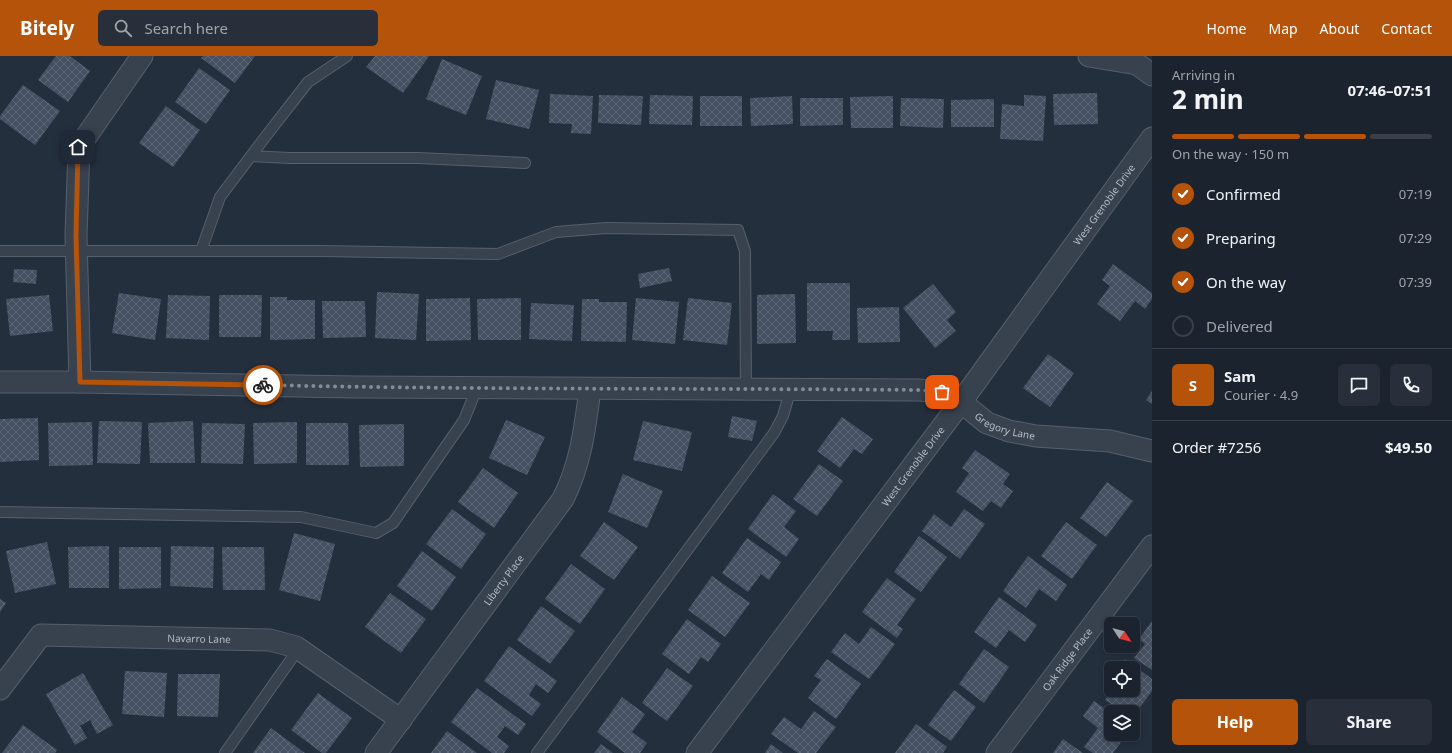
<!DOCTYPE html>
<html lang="en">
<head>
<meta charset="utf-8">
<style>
	:root { --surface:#1b232e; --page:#282f3a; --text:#f1f3f6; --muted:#a0a4aa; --line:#39404a; --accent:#b45309 }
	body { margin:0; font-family:"Noto Sans",sans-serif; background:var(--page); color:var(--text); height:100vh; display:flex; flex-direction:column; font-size:15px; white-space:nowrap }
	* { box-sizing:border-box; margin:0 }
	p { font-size:13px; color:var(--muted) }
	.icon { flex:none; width:22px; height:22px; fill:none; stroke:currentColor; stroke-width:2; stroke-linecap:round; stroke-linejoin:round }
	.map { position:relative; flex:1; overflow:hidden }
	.side { display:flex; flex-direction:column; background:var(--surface); width:300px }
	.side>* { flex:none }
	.needle { width:26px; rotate:126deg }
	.buttons { position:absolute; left:1104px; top:561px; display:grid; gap:8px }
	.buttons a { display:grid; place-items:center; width:36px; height:36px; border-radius:6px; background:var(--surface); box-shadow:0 2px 6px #0003,0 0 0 1px var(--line); font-size:20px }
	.pin { position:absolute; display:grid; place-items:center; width:34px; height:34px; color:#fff; margin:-17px; border-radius:8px; box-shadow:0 2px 6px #0006 }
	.courier { position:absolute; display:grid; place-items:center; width:40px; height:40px; margin:-20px; border:3px solid #b45309; border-radius:50%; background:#fff; color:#222; box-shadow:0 1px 5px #0007 }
	.summary em { font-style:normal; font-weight:700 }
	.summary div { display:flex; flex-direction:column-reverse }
	.summary { display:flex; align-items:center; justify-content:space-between; height:68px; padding:0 20px }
	h1 { font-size:26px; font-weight:700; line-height:30px }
	.bar { display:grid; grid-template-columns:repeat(4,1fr); gap:6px 4px; align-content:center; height:48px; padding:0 20px }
	.bar i { height:5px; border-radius:3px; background:var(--line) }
	.bar .on { background:var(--accent) }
	.bar p { grid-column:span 4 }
	.line { display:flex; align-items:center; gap:10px; padding:0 20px; border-top:1px solid var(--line) }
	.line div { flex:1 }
	.round { display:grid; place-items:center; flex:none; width:42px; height:42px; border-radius:6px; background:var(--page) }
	ol { padding:0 20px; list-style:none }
	li { display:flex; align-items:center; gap:12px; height:44px }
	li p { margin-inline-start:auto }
	li .icon { padding:4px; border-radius:50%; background:var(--accent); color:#fff; stroke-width:4 }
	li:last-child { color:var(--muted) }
	li i { width:22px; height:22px; border:2px solid var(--line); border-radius:50% }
	.primary-button { display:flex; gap:8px; margin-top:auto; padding:8px 20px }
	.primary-button a { flex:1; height:46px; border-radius:6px; background:var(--accent); color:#fff; font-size:16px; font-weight:700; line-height:46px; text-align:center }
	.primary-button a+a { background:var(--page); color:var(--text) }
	header { display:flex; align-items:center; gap:24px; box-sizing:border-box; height:56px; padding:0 20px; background:var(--accent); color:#fff }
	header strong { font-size:19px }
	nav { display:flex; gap:22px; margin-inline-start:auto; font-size:14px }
	.search { width:280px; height:36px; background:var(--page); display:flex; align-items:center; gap:10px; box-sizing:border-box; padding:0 14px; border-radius:6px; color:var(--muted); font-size:15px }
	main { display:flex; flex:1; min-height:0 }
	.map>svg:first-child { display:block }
</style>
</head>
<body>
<header>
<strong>Bitely</strong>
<div class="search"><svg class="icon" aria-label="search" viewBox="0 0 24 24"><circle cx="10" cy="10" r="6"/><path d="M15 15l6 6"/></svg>Search here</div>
<nav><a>Home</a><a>Map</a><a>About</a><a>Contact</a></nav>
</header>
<main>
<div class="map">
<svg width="1152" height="697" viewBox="0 0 1152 697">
	<defs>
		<pattern id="building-cross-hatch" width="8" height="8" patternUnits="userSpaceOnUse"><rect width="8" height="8" fill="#455162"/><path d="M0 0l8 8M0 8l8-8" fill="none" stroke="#5d6877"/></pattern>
	</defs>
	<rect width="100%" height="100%" fill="#242f3e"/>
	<path fill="url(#building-cross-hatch)" d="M56 0H70L90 15 68 46 38 24Z
		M203 0H255L235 27 201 2Z
		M375 0H429L403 37 366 11Z
		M442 3 482 20 466 59 426 43Z
		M199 12 230 34 206 68 175 46Z
		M496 24 539 34 529 73 486 63Z
		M23 29 60 55 35 89 0 63V60Z
		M1097 37 1098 68 1054 69 1053 38Z
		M550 38 593 40 591 78 571 77 572 68 549 67Z
		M599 39 643 40 641 69 598 67Z
		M650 39 693 40 692 69 649 68Z
		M1024 39 1046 40 1043 85 1000 83 1002 48 1024 50Z
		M700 40H742V70H700Z
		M792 40 793 68 751 70 750 42Z
		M893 40V72H851L850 41Z
		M800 42H843V69L800 70Z
		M901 42 944 43 943 72 900 70Z
		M994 43V71H951V44Z
		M166 50 200 74 173 111 139 87Z
		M1113 208 1152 237V243L1145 253 1135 245 1120 265 1097 248 1110 230 1102 224Z
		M669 212 672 225 640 232 638 218Z
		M14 213 37 214 36 228 13 226Z
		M807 227H850V284H832L833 275H807Z
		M933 228 956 256 947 264 956 275 935 292 903 252Z
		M377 236 419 238 416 284 375 282Z
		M119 237 161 243 155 284 112 277Z
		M795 238 796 287 757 288V239Z
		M49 239 53 275 10 280 6 243Z
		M168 239 210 240 209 284 166 282Z
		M219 239H262L261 281H219Z
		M270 241H287V244H315V283L270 284Z
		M470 242 471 284 426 285V243Z
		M521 242V284H478L477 243Z
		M636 242 679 246 675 288 632 284Z
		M688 242 732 247 727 289 683 284Z
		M582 243H599V246H627L626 286 581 285Z
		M322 245H365L366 281 323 282Z
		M531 247 574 249 572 285 529 283Z
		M899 251 900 286 858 287 857 252Z
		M1048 298 1074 317 1050 351 1023 332Z
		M1152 335V348L1146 344Z
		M732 360 757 365 752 385 728 381Z
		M842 361 873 383 862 398 854 393 840 412 817 395Z
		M38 362 39 404 0 406V363Z
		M506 364 545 381 527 419 489 402Z
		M99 365 142 366 140 408 97 407Z
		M193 365 195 407H150L148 367Z
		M643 365 692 376 682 415 633 404Z
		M92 366 93 409 49 410 48 367Z
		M297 366V407L254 408 253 367Z
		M202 367 245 368 243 408 201 407Z
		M306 367H348L349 409H306Z
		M404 368V410L360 411 359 369Z
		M975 394 1010 418 1003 428 1013 435 1001 452 991 445 983 455 956 436 969 417 962 412Z
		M819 408 843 425 817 460 793 443Z
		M483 412 518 437 494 472 458 446Z
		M623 418 663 435 647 472 608 456Z
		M1107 426 1133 445 1106 481 1080 462Z
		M773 438 796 455 784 471 799 483 786 501 748 473Z
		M452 453 486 478 461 513 426 488Z
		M964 453 985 468 960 503 922 475 934 458 951 471Z
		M604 466 638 491 614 524 580 500Z
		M1066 466 1097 489 1072 523 1041 500Z
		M294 477 335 488 320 545 279 534Z
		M919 480 947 501 921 536 894 516Z
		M747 482 781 506 769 524 761 518 748 536 722 517Z
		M47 486 56 528 15 537 6 495Z
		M109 490V532H69L68 491Z
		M171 490 214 491 213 532 170 530Z
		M119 491H161V532L119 533Z
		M222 491H264L265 534H223Z
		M422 495 456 521 432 555 397 530Z
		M1028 500 1067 529 1056 545 1039 533 1026 552 1003 535Z
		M571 508 605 533 580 568 545 543Z
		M712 520 750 547 725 581 688 554Z
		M887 522 916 543 897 569 903 573 897 582 862 556Z
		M390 537 426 563 401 597 365 571Z
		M999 541 1037 569 1025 586 1009 574 996 592 974 576Z
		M0 543 6 547 0 556Z
		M541 550 575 575 550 608 517 584Z
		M687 563 721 588 708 606 701 601 689 618 662 598Z
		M1152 565V614L1134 602 1145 588 1139 583Z
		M871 571 895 588 869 623 831 596 845 577 859 588Z
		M509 590 557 625 548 637 536 628 529 639 541 648 532 660 484 625Z
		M984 593 1009 611 984 647 959 628Z
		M827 603 861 628 836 663 808 642 821 624 814 620Z
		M1125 603 1152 623V635L1133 661V656H1123L1105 644 1112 634H1133V612H1118Z
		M667 612 693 630 667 665 642 647Z
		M125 615 167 617 164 661 122 658Z
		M83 617 113 669 97 678 90 664 80 670 87 682 75 689 46 638Z
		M178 618H220L218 661 177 660Z
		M477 632 526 668 518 679 505 670 497 681 509 690 504 697H492L451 666Z
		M954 634 976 651 951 685 928 669Z
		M318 637 352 662 326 697H322L291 674Z
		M622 641 645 658 632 676 647 687 640 697H625L597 676Z
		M1094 645 1111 657V678H1127L1113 697H1093L1084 691 1098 672 1083 660Z
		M814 655 836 671 816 697H798L771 678 784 661 801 673Z
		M916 668 947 691 943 697H895Z
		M23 669 57 694 55 697H2Z
		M271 672 305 697H253Z
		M447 675 477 697H431Z
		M1063 683 1083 697H1053Z
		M601 688 613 697H594Z
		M771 688 783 697H765Z"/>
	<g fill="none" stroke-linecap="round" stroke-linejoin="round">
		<defs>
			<path id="lane" d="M251 100 290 102H418L525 107
				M0 195H321L498 198 556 176 606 172 738 174 745 195 746 332
				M201 195 220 141 266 80 308 26 347 0
				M0 456 301 461 376 477 393 467 464 364 477 332
				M225 697 292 602 296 591
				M537 697 774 377 783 360 791 332"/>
			<g id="street">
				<path d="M1089 0 1137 8 1152 19"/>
				<path id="s1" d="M0 326H80L356 331 919 334 942 336 961 346 987 367 1009 375 1036 380 1110 385 1152 395"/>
				<path d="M80 326 76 180 79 91 142 0"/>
				<path id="s2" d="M0 633 41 579 270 584 296 591 401 664"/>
				<path id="s3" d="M376 697 563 443C581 407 585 372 590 333"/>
				<path id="s4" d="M697 697 961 346 1152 82"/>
				<path id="s5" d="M997 697 1152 490"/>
			</g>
		</defs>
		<use href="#lane" stroke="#565f6c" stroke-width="12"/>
		<use href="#street" stroke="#565f6c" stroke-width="23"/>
		<use href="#lane" stroke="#38414e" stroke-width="10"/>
		<use href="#street" stroke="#38414e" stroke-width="21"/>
	</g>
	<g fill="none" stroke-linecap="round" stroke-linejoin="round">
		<path stroke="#828b98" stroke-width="4" stroke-dasharray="0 7.2" d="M263 329C482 334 700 332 919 334L942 336"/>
		<path stroke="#b45309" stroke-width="5" d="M78 91 76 180 80 326 263 329"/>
	</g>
	<g text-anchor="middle" stroke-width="3" stroke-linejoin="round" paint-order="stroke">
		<g font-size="10" fill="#b4bcc9" stroke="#1d2633">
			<text dy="4" stroke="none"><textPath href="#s4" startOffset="683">West Grenoble Drive</textPath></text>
			<text dy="4" stroke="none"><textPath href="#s1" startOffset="1015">Gregory Lane</textPath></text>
			<text dy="4" stroke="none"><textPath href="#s4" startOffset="359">West Grenoble Drive</textPath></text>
			<text dy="4" stroke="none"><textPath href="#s3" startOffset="215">Liberty Place</textPath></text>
			<text dy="4" stroke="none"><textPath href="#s2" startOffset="226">Navarro Lane</textPath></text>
			<text dy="4" stroke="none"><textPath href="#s5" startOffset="117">Oak Ridge Place</textPath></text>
		</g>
	</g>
</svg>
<div class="buttons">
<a><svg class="needle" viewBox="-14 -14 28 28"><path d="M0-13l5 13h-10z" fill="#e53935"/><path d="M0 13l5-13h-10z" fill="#a0a4aa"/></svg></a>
<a><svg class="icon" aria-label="locate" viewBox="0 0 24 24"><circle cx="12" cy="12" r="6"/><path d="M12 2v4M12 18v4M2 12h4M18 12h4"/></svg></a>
<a><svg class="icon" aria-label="layers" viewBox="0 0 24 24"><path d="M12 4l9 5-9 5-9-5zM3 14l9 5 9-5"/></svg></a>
</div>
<div class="pin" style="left:942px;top:336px;background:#ea580c"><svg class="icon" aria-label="bag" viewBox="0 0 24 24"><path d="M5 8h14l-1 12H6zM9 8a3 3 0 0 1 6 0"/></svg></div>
<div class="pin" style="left:78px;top:91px;background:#1f2937"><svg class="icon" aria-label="home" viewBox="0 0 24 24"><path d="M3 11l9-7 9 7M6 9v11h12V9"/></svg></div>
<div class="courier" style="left:263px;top:329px"><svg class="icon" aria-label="bike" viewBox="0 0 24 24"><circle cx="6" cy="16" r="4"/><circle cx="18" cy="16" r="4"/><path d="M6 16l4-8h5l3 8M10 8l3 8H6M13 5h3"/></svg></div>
</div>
<section class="side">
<div class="summary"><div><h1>2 min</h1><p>Arriving in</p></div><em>07:46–07:51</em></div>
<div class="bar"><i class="on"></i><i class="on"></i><i class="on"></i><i></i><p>On the way · 150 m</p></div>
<ol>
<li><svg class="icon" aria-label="check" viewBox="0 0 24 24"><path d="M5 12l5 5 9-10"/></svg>Confirmed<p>07:19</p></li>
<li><svg class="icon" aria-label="check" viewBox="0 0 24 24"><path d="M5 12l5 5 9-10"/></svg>Preparing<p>07:29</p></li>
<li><svg class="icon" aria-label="check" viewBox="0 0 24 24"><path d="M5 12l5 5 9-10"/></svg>On the way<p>07:39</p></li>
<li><i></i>Delivered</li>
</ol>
<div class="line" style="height:72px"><b class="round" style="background:var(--accent);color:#fff">S</b><div><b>Sam</b><p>Courier · 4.9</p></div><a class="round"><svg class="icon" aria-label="chat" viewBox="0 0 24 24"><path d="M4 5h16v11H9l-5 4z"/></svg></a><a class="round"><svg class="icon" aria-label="phone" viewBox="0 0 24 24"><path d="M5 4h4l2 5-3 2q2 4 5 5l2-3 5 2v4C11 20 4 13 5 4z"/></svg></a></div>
<div class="line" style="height:52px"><div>Order #7256</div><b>$49.50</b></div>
<div class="primary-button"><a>Help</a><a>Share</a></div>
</section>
</main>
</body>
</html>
